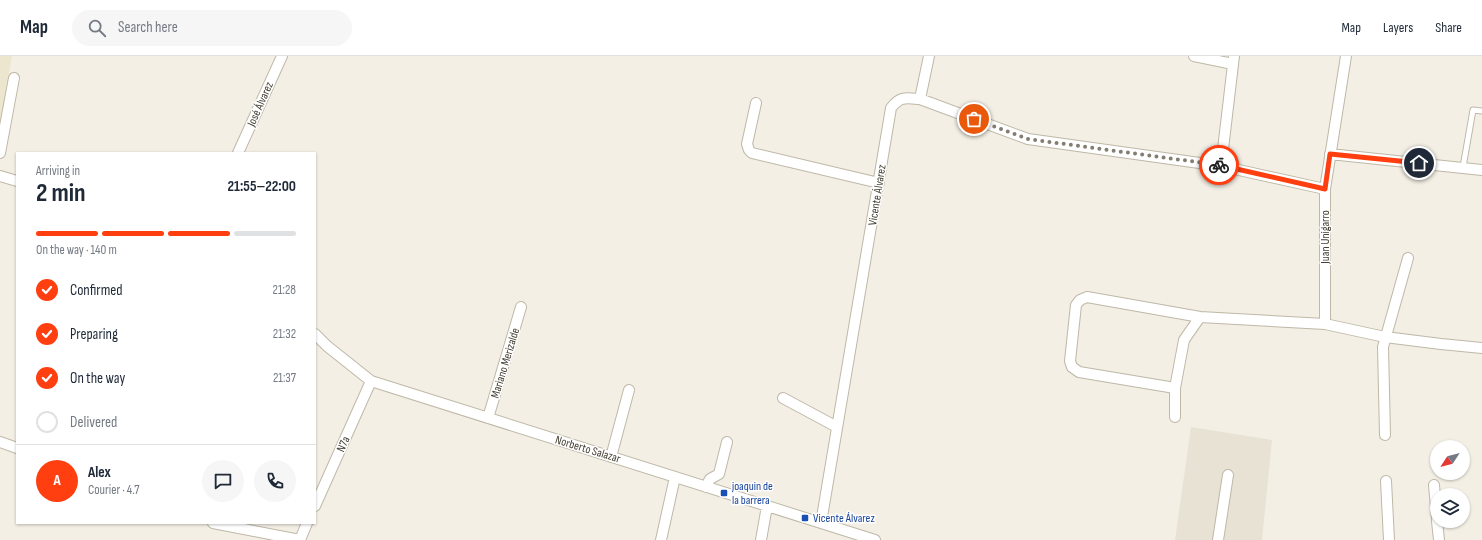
<!DOCTYPE html>
<html lang="en">
<head>
<meta charset="utf-8">
<style>
	:root { --surface:#fff; --page:#f6f6f7; --text:#1f2937; --muted:#747a83; --line:#e0e1e3; --accent:#ff3f10 }
	body { margin:0; font-family:"Sofia Sans Condensed",sans-serif; background:var(--page); color:var(--text); height:100vh; display:flex; flex-direction:column; font-size:15px; white-space:nowrap }
	* { box-sizing:border-box; margin:0 }
	p { font-size:13px; color:var(--muted) }
	.icon { flex:none; width:22px; height:22px; fill:none; stroke:currentColor; stroke-width:2; stroke-linecap:round; stroke-linejoin:round }
	.map { position:relative; flex:1; overflow:hidden }
	.drawer { position:absolute; left:16px; top:96px; width:300px; height:372px; display:flex; flex-direction:column; background:var(--surface); border-radius:0px; box-shadow:0 1px 3px #0004 }
	.drawer>* { flex:none }
	.needle { width:26px; rotate:234deg }
	.fabs { position:absolute; left:1430px; top:384px; display:grid; gap:8px }
	.fabs a { display:grid; place-items:center; width:40px; height:40px; border-radius:50%; background:var(--surface); box-shadow:0 1px 3px #0004; font-size:20px }
	.pin { position:absolute; display:grid; place-items:center; width:34px; height:34px; color:#fff; margin:-17px; border:2px solid #fff; border-radius:50%; box-shadow:0 1px 4px #0007 }
	.courier { position:absolute; display:grid; place-items:center; width:40px; height:40px; margin:-20px; border:3px solid #ff3f10; border-radius:50%; background:#fff; color:#222; box-shadow:0 1px 5px #0007 }
	.head em { font-style:normal; font-weight:700 }
	.head div { display:flex; flex-direction:column-reverse }
	.head { display:flex; align-items:center; justify-content:space-between; height:68px; padding:0 20px }
	h1 { font-size:26px; font-weight:700; line-height:30px }
	.bar { display:grid; grid-template-columns:repeat(4,1fr); gap:6px 4px; align-content:center; height:48px; padding:0 20px }
	.bar i { height:5px; border-radius:3px; background:var(--line) }
	.bar .on { background:var(--accent) }
	.bar p { grid-column:span 4 }
	.line { display:flex; align-items:center; gap:10px; padding:0 20px; border-top:1px solid var(--line) }
	.line div { flex:1 }
	.round { display:grid; place-items:center; flex:none; width:42px; height:42px; border-radius:21px; background:var(--page) }
	ol { padding:0 20px; list-style:none }
	li { display:flex; align-items:center; gap:12px; height:44px }
	li p { margin-inline-start:auto }
	li .icon { padding:4px; border-radius:50%; background:var(--accent); color:#fff; stroke-width:4 }
	li:last-child { color:var(--muted) }
	li i { width:22px; height:22px; border:2px solid var(--line); border-radius:50% }
	header { display:flex; align-items:center; gap:24px; box-sizing:border-box; height:56px; padding:0 20px; background:var(--surface); border-bottom:1px solid var(--line) }
	header strong { font-size:19px }
	nav { display:flex; gap:22px; margin-inline-start:auto; font-size:14px }
	.search { width:280px; height:36px; background:var(--page); display:flex; align-items:center; gap:10px; box-sizing:border-box; padding:0 14px; border-radius:22px; color:var(--muted); font-size:15px }
	.map>svg:first-child { display:block }
</style>
</head>
<body>
<header>
<strong>Map</strong>
<div class="search"><svg class="icon" aria-label="search" viewBox="0 0 24 24"><circle cx="10" cy="10" r="6"/><path d="M15 15l6 6"/></svg>Search here</div>
<nav><a>Map</a><a>Layers</a><a>Share</a></nav>
</header>
<div class="map">
<svg width="1482" height="484" viewBox="0 0 1482 484">
	<rect width="100%" height="100%" fill="#f3efe5"/>
	<path fill="#e7e2d3" d="M1191 371 1272 384 1262 484H1175Z"/>
	<path fill="#ede6ce" d="M0 0H12L0 72Z"/>
	<g fill="none" stroke-linecap="round" stroke-linejoin="round">
		<defs>
			<path id="lane" d="M1463 111 1473 54 1482 55"/>
			<path id="street" d="M1194 0 1233 8
				M920 43 929 0
				M756 47 747 88 749 94 752 97 879 127
				M0 97 14 22
				M238 97 282 0
				M1330 98 1482 114
				M1221 110 1234 0
				M0 120 17 125
				M1325 268V133L1346 0
				M315 278 327 290 371 325 875 484
				M1175 332 1079 316 1072 311 1070 305 1076 249 1080 244 1087 241 1200 261 1325 268 1385 281 1441 288 1482 292
				M783 342 837 371
				M1175 361V332L1184 284 1200 261
				M488 362 521 251
				M1385 379 1383 291 1408 202
				M0 386 17 392
				M611 401 629 334
				M1386 425 1389 484
				M1434 429 1437 463
				M706 431 710 423 719 418 727 386
				M315 450 371 325
				M1437 465 1439 484
				M213 467 300 484
				M821 467 891 52C900 40 905 42 920 43L1028 83 1221 110 1325 133
				M300 484 307 467
				M661 484 675 421
				M761 484 767 450
				M1218 484 1228 419"/>
		</defs>
		<use href="#lane" stroke="#bfb8a7" stroke-width="7"/>
		<use href="#street" stroke="#bfb8a7" stroke-width="12"/>
		<use href="#lane" stroke="#fff" stroke-width="5"/>
		<use href="#street" stroke="#fff" stroke-width="10"/>
	</g>
	<g fill="none" stroke-linecap="round" stroke-linejoin="round">
		<path stroke="#837d72" stroke-width="4" stroke-dasharray="0 7.2" d="M974 63 1028 83 1219 109"/>
		<path stroke="#ff3f10" stroke-width="5" d="M1219 109 1325 133 1330 98 1419 107"/>
	</g>
	<g fill="#1a4fb4" stroke="#fff" stroke-width="1.5">
		<rect x="720" y="433" width="8" height="8" rx="2"/>
		<rect x="801" y="458" width="8" height="8" rx="2"/>
	</g>
	<g text-anchor="middle" stroke-width="3" stroke-linejoin="round" paint-order="stroke">
		<g font-size="12" fill="#464034" stroke="#fff">
			<text transform="translate(260 48) rotate(-66)" y="4">José Álvarez</text>
			<text transform="translate(877 139) rotate(-81)" y="4">Vicente Álvarez</text>
			<text transform="translate(1325 181) rotate(-90)" y="4">Juan Unigarro</text>
			<text transform="translate(505 307) rotate(-73)" y="4">Mariano Merizalde</text>
			<text transform="translate(343 388) rotate(-66)" y="4">N7a</text>
			<text transform="translate(588 393) rotate(17)" y="4">Norberto Salazar</text>
		</g>
		<g font-size="12" fill="#164399" stroke="#fff" text-anchor="start">
			<text x="732" y="434">joaquin de<tspan x="732" dy="14">la barrera</tspan></text>
			<text x="813" y="466">Vicente Álvarez</text>
		</g>
	</g>
</svg>
<div class="fabs">
<a><svg class="needle" viewBox="-14 -14 28 28"><path d="M0-13l5 13h-10z" fill="#e53935"/><path d="M0 13l5-13h-10z" fill="#747a83"/></svg></a>
<a><svg class="icon" aria-label="layers" viewBox="0 0 24 24"><path d="M12 4l9 5-9 5-9-5zM3 14l9 5 9-5"/></svg></a>
</div>
<div class="pin" style="left:974px;top:63px;background:#ea580c"><svg class="icon" aria-label="bag" viewBox="0 0 24 24"><path d="M5 8h14l-1 12H6zM9 8a3 3 0 0 1 6 0"/></svg></div>
<div class="pin" style="left:1419px;top:107px;background:#1f2937"><svg class="icon" aria-label="home" viewBox="0 0 24 24"><path d="M3 11l9-7 9 7M6 9v11h12V9"/></svg></div>
<div class="courier" style="left:1219px;top:109px"><svg class="icon" aria-label="bike" viewBox="0 0 24 24"><circle cx="6" cy="16" r="4"/><circle cx="18" cy="16" r="4"/><path d="M6 16l4-8h5l3 8M10 8l3 8H6M13 5h3"/></svg></div>
<section class="drawer">
<div class="head"><div><h1>2 min</h1><p>Arriving in</p></div><em>21:55–22:00</em></div>
<div class="bar"><i class="on"></i><i class="on"></i><i class="on"></i><i></i><p>On the way · 140 m</p></div>
<ol>
<li><svg class="icon" aria-label="check" viewBox="0 0 24 24"><path d="M5 12l5 5 9-10"/></svg>Confirmed<p>21:28</p></li>
<li><svg class="icon" aria-label="check" viewBox="0 0 24 24"><path d="M5 12l5 5 9-10"/></svg>Preparing<p>21:32</p></li>
<li><svg class="icon" aria-label="check" viewBox="0 0 24 24"><path d="M5 12l5 5 9-10"/></svg>On the way<p>21:37</p></li>
<li><i></i>Delivered</li>
</ol>
<div class="line" style="height:72px"><b class="round" style="background:var(--accent);color:#fff">A</b><div><b>Alex</b><p>Courier · 4.7</p></div><a class="round"><svg class="icon" aria-label="chat" viewBox="0 0 24 24"><path d="M4 5h16v11H9l-5 4z"/></svg></a><a class="round"><svg class="icon" aria-label="phone" viewBox="0 0 24 24"><path d="M5 4h4l2 5-3 2q2 4 5 5l2-3 5 2v4C11 20 4 13 5 4z"/></svg></a></div>
</section>
</div>
</body>
</html>
